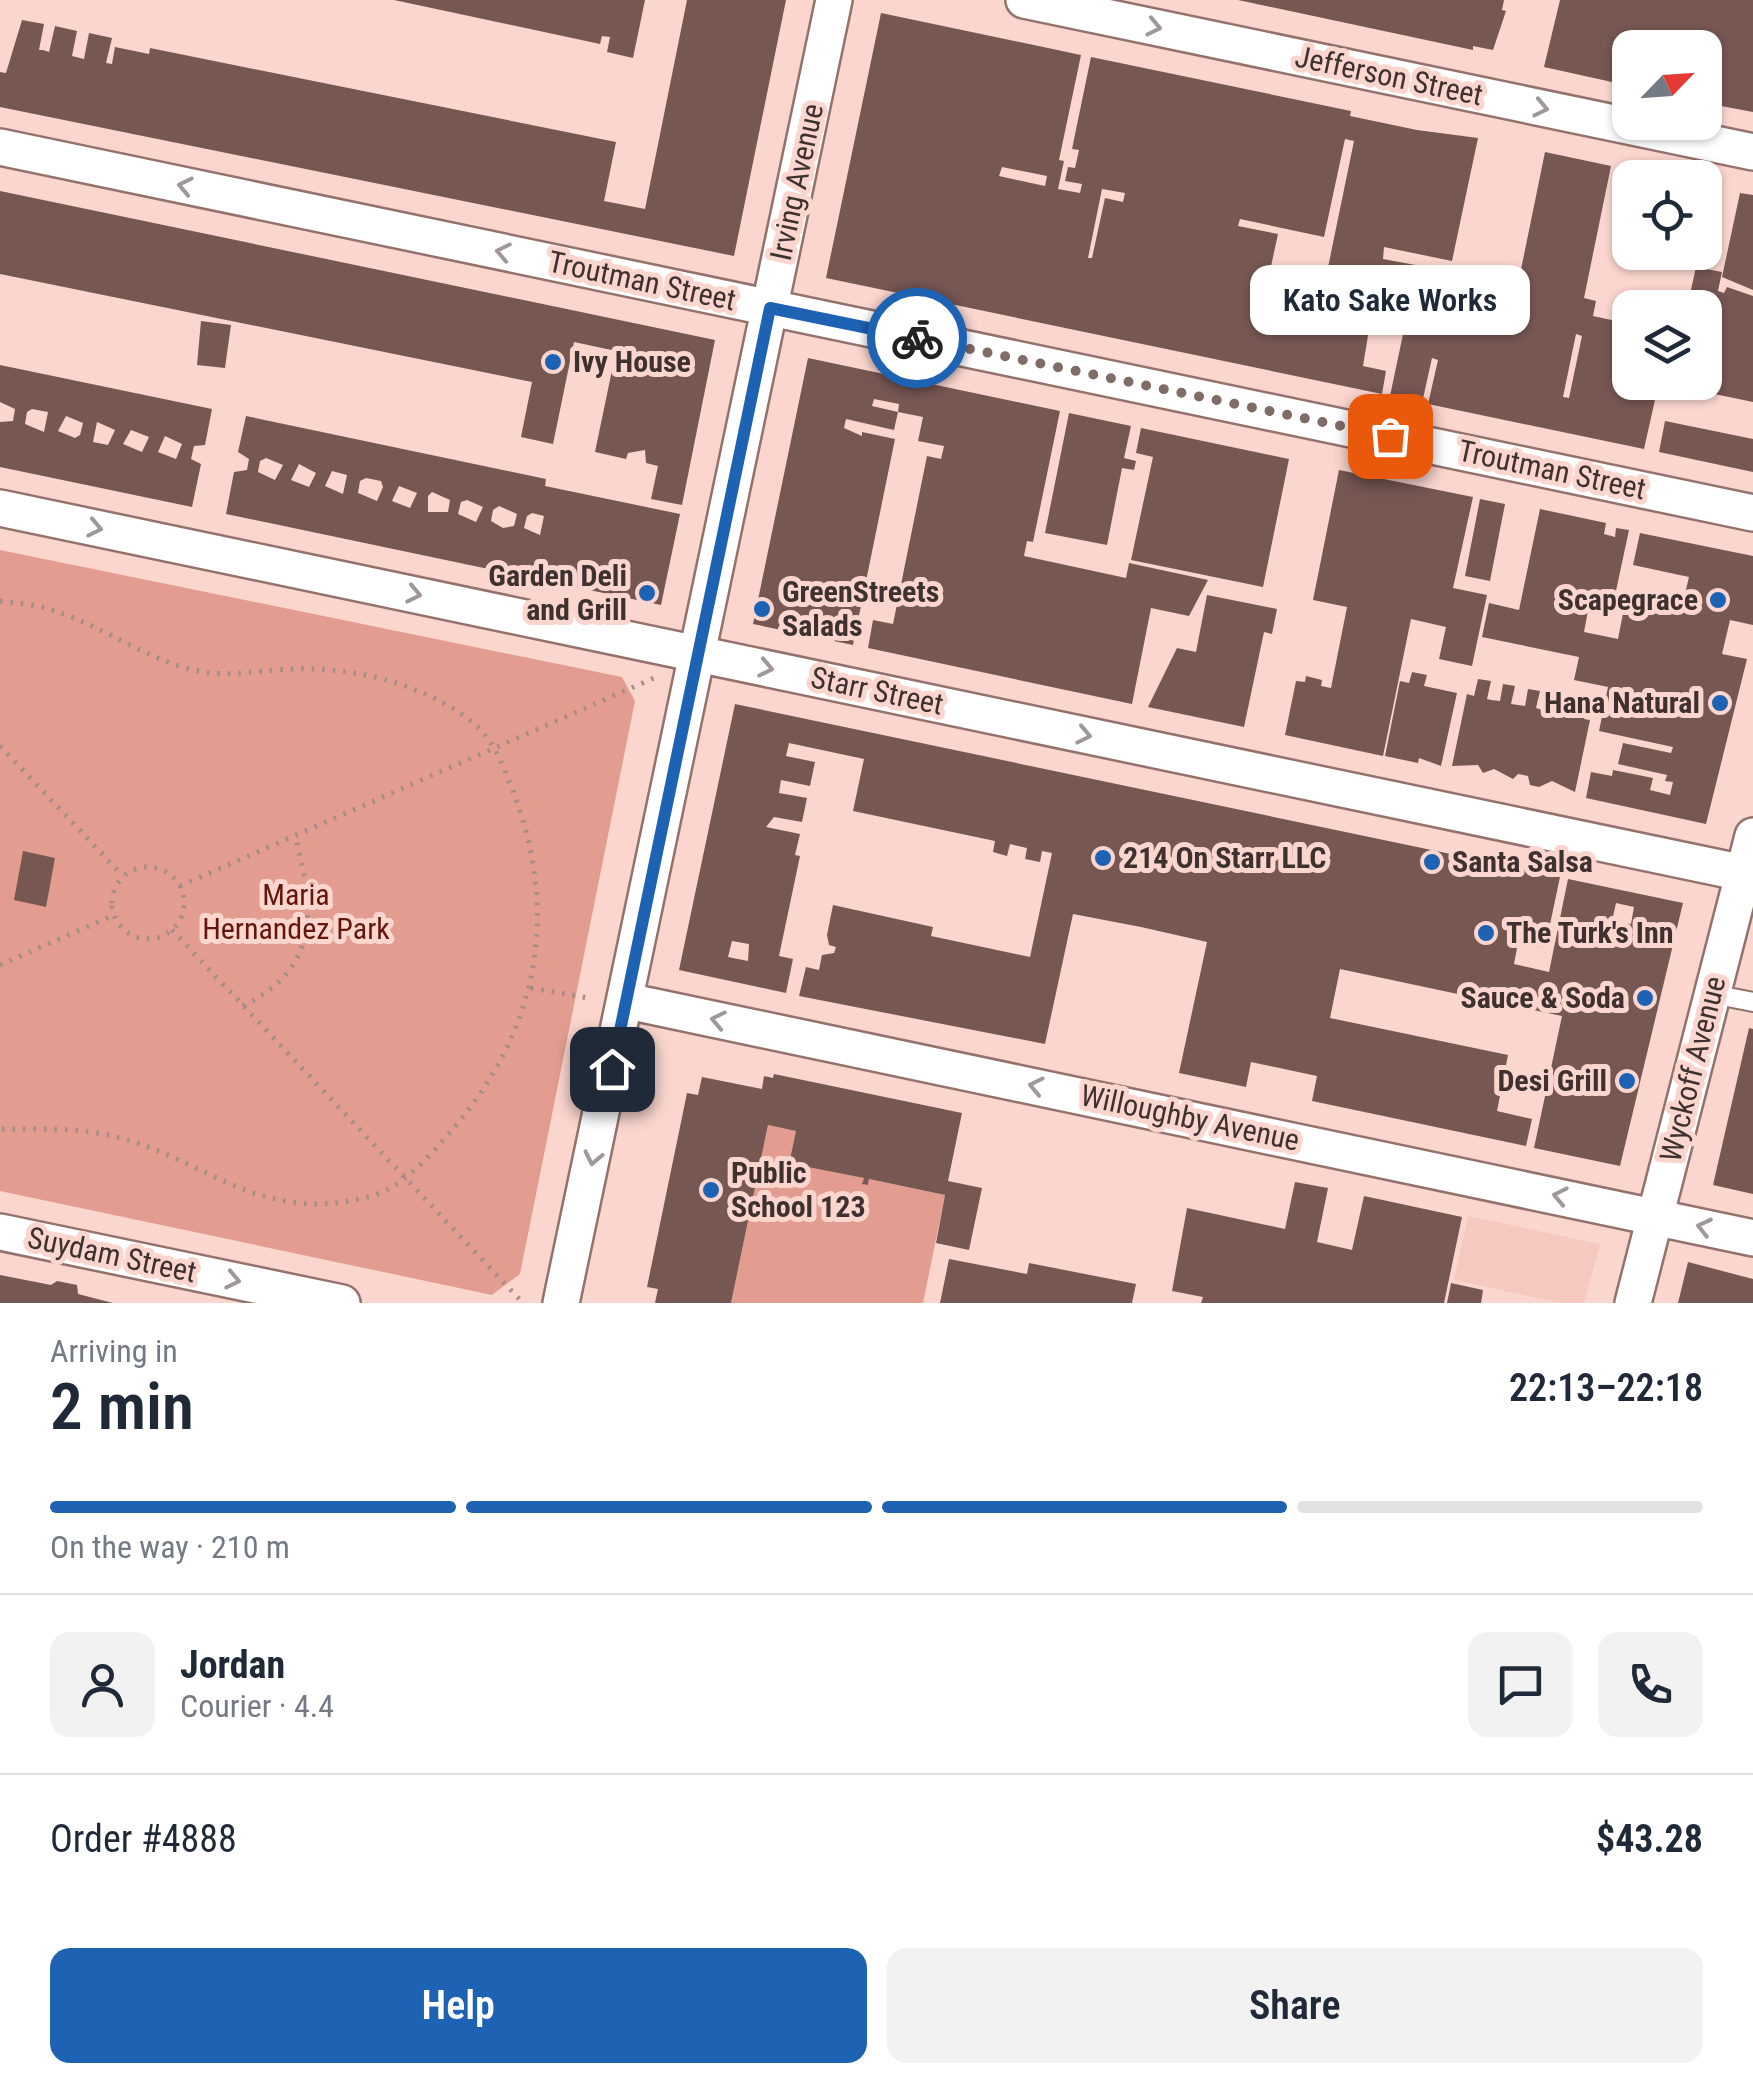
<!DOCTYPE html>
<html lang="en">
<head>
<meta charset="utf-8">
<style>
	:root { --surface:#fff; --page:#f2f2f3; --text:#1f2937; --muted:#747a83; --line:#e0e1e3; --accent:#1e62b3 }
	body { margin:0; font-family:"Roboto Condensed",sans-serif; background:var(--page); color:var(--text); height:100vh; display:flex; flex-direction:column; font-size:38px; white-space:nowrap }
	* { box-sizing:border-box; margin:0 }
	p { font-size:32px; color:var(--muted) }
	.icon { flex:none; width:55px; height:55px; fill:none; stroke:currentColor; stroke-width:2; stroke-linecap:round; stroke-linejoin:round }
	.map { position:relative; height:1303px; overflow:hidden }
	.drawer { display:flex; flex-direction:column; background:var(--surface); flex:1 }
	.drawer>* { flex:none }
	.needle { width:65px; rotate:65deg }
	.tools { position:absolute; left:1612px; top:30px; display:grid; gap:20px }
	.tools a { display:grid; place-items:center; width:110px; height:110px; border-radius:20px; background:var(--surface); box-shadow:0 2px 8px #0004; font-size:50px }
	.pin { position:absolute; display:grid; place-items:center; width:85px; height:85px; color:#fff; margin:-42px; border-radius:20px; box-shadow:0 5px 15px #0006 }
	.courier { position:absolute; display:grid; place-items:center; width:100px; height:100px; margin:-50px; border:8px solid #1e62b3; border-radius:50%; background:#fff; color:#222; box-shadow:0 2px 12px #0007 }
	.bubble { position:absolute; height:70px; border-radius:20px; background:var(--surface); box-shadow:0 2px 8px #0004; font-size:32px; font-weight:600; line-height:70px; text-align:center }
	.overview em { font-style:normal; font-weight:600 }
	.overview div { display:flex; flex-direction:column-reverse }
	.overview { display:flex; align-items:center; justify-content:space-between; height:170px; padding:0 50px }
	h1 { font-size:65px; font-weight:600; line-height:75px }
	.bar { display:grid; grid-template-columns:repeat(4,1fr); gap:15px 10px; align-content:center; height:120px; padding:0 50px }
	.bar i { height:12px; border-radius:8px; background:var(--line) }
	.bar .selected { background:var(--accent) }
	.bar p { grid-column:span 4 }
	.line { display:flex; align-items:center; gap:25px; padding:0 50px; border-top:2px solid var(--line) }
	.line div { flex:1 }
	.round { display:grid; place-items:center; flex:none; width:105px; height:105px; border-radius:20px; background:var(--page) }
	.cta { display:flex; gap:20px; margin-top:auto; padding:20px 50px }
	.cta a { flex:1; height:115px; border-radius:20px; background:var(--accent); color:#fff; font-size:40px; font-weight:600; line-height:115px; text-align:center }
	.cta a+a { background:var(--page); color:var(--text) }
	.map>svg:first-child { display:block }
</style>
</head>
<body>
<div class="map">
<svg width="1753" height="1303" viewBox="0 0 1753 1303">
	<rect width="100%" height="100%" fill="#fbd6cf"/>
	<path fill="#f5c9c0" d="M1468 1216 1600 1244 1584 1303H1561L1454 1280Z"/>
	<path fill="#e29d90" d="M0 550 622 677 635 701 520 1274 492 1295 0 1191Z
		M768 1125 796 1131 790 1159 864 1178 863 1184 868 1185 869 1179 945 1195 923 1303H731Z"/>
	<path fill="#775752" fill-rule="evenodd" d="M394 0H645L633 58 607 52 610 37 602 36 600 44Z
		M687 0H786L734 256 0 107V72L6 73 22 20 44 24 39 50H43L49 52 55 26 77 31 72 56 84 59 89 33 112 38 106 63 112 64 115 47 149 54 150 48 616 142 604 201 645 209Z
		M1238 0H1504L1502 10 1506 11 1493 50 1473 46V50Z
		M1560 0H1753V112L1705 103V48H1630V86L1544 67Z
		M881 13 1081 55 1059 160 1064 161 1058 189 1080 193 1082 184 1065 181 1068 167 1075 168 1079 150 1072 149 1091 57 1351 111 1350 116 1417 130 1478 138 1452 261 1384 247 1383 259 1518 284 1545 152 1611 166 1584 298 1596 301 1593 316 1630 324V382H1659L1644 449 1428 404 1438 360 1432 358 1422 403 1390 396 1410 301 1375 293 1363 366 1386 371 1382 394 826 278ZM1345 139 1354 141 1326 277 1349 282 1343 310 1265 294 1278 234 1238 226 1240 219 1324 237ZM1002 167 1047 176 1045 186 999 176ZM1102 189 1125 193 1123 202 1105 198 1092 258H1088ZM1576 334 1582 336 1569 398 1563 397Z
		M0 191 715 340 682 505 651 499 658 466 646 463 645 450 628 453 626 459 595 452 616 351 574 342 553 444 521 437 532 382 0 274Z
		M1740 193 1753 195V290L1722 277Z
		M1696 267 1722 272 1718 291 1724 293 1727 287 1753 296V402L1666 384 1705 382V308H1687Z
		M201 321 231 325 225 368 197 365Z
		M808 358 1060 411 1033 542 1027 541 1024 556 1126 578 1129 563 1208 580 1189 616 1151 608 1132 704 868 648 873 620 893 624 927 456 941 459 944 446 918 441 923 417 898 412 899 404 874 399 872 406 898 412 894 430 846 419 844 428 862 436V432L895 439 853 645 753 624Z
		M0 365 212 409 205 445 194 446 191 459 201 464 192 507 0 467V422L13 421 15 409 0 402ZM32 409 48 412 44 432 25 424 27 412ZM66 416 83 423 80 435 75 438 58 431ZM97 422 115 430 108 445 93 442ZM131 430 149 437 142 452 123 444ZM165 436 182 444 176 459 158 452Z
		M1069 413 1131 426 1124 458 1136 461 1134 470 1122 468 1107 545 1045 533Z
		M246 416 546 479 545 486 680 514 661 605 226 514 234 472 247 470 249 459 238 452ZM266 458 283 465 275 480 258 472 260 461ZM299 464 316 473 309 487 291 480ZM332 471 347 475 343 494 325 486ZM366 478 381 481 383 487 377 501 358 493 360 481ZM399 486 417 493 410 508 392 501ZM432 492 450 500 448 512H428V496ZM467 500 483 507 476 522 458 514 461 502ZM499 506 517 514 514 526 503 528 491 521 493 510ZM532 513 544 516 540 535 524 528 527 516Z
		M1665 421 1753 439V472L1659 452Z
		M1141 428 1289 459 1263 587 1131 560 1153 457 1136 453Z
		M1339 470 1473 497 1453 588 1487 595 1472 666 1439 659 1446 627 1411 619 1383 756 1285 735 1296 681 1305 682 1306 676 1322 680 1321 686 1331 688 1347 607 1313 600Z
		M1480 499 1505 504 1490 581 1465 576Z
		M1540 509 1606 523 1604 534 1615 537 1616 528 1629 530 1613 605 1590 600 1584 632 1618 639 1626 598 1681 610 1689 577 1633 565 1640 533 1753 556V625L1730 620 1722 654 1747 659 1706 824 1586 798 1591 772 1612 776 1613 770 1653 778 1650 790 1670 795 1673 782 1665 781 1667 775 1618 764 1623 743 1671 753 1673 747 1599 731 1608 687 1574 680 1579 657 1482 637 1489 603 1519 610Z
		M1207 595 1277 609 1272 634 1264 632 1244 727 1148 707 1177 648 1196 652Z
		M1412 672 1427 675 1424 686 1457 693 1441 766 1419 758 1418 763 1385 756 1400 681 1409 683Z
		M1478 679 1491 681 1487 699 1491 700 1500 701 1503 684 1515 686 1511 704 1525 706 1528 689 1540 691 1536 708 1549 712 1552 694 1565 697 1562 714 1572 716 1575 699 1588 702 1584 719 1590 720 1575 792 1552 781 1539 787 1530 785 1528 776 1518 774 1513 779 1494 769 1483 773 1478 765 1452 766 1467 694 1474 696Z
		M735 704 1560 877 1545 948 1518 943 1514 964 1549 972 1568 879 1683 903 1620 1166 1534 1148 1562 1016 1340 969 1330 1018 1508 1055 1497 1111 1532 1119 1526 1146 1312 1101 1317 1076 1251 1062 1246 1087 1179 1073 1207 942 1141 927 1073 914 1045 1044 799 996 806 967 819 970 822 955 834 953 836 947 829 945 827 935 833 905 933 927 931 936 1030 957 1052 853 1042 851 1040 862 1025 859 1027 848 1010 844 1007 856 993 852 995 841 853 811 864 759 789 743 786 756 815 762 810 786 781 780 779 793 807 798 802 822 774 817 766 827 800 834 795 855 800 856 779 956 793 959 786 993 679 970ZM1616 903 1634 907 1631 924 1612 921ZM732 941 749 944 748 961 728 957Z
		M23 851 55 858 46 907 14 900Z
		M1749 1028 1753 1029V1194L1713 1185Z
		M774 1074 962 1113 948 1181 982 1188 969 1250 936 1243 945 1195 869 1179 868 1185 862 1184 864 1178 803 1166 790 1159 796 1131 768 1125 731 1303H655L658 1289 647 1287 687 1093 698 1095 702 1077 762 1089 764 1076 773 1078Z
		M1295 1182 1328 1188 1317 1242 1352 1250 1364 1196 1462 1217 1444 1303H1201L1203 1297 1172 1291 1187 1208 1285 1229Z
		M949 1259 1027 1274 1029 1263 1136 1284 1132 1303H940Z
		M1688 1262 1753 1279V1303H1678Z
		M0 1275 51 1285 57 1281 77 1285 78 1294 113 1303H0Z
		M1451 1283 1483 1290 1481 1303H1447Z"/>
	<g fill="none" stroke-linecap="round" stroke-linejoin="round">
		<defs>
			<path id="lane" d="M1712 994 1753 1002"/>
			<path id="street" d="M1024 0 1753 152
				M0 147 1753 513
				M0 508 1753 875
				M627 1001 1753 1238
				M0 1232 342 1303
				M561 1303 834 0
				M1633 1303 1753 836"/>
		</defs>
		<use href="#lane" stroke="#93726c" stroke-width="22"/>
		<use href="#street" stroke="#93726c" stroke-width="40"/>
		<path stroke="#a68b86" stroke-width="5" stroke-dasharray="2.5 8" stroke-linecap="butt" d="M0 601C15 603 31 604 45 608 98 622 143 659 198 671 230 678 264 669 296 669 354 667 421 684 467 718 491 735 501 760 511 786 561 912 539 1029 452 1130 428 1158 401 1190 364 1198 260 1223 207 1161 120 1138 81 1127 40 1129 0 1129
			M0 746 123 876
			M112 903a36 36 0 1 1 72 0a36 36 0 1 1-72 0Z
			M180 886 654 678
			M172 930 523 1303
			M0 965 114 915
			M531 988 588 998
			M243 1006C321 967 314 910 295 835"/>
		<use href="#lane" stroke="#fff" stroke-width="18"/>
		<use href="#street" stroke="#fff" stroke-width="35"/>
	</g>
	<defs><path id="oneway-chevron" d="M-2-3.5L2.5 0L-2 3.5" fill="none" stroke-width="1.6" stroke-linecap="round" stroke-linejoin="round" transform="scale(2.5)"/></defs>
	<g stroke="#9f9896">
		<use href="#oneway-chevron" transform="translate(1154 27) rotate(12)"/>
		<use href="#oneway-chevron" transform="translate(1541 108) rotate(12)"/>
		<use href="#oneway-chevron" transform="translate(185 186) rotate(-168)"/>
		<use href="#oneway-chevron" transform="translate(503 252) rotate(-168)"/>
		<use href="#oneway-chevron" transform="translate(95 528) rotate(12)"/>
		<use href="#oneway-chevron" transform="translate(414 594) rotate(12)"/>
		<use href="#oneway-chevron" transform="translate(766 668) rotate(12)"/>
		<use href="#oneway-chevron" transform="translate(1084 735) rotate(12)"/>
		<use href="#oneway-chevron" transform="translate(718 1020) rotate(-168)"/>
		<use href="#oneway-chevron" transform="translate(1036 1086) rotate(-168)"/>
		<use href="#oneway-chevron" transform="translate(593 1158) rotate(102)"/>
		<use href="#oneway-chevron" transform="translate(1560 1196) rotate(-168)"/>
		<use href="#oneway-chevron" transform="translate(1704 1227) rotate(-167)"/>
		<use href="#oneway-chevron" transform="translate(233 1280) rotate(12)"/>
	</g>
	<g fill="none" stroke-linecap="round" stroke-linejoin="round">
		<path stroke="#816b66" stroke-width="10" stroke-dasharray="0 18" d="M917 338 1390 436"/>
		<path stroke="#1e62b3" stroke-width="12" d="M612 1069 770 308 917 338"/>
	</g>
	<g fill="#1e62b3" stroke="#fbd6cf" stroke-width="4">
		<circle cx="553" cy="362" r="10"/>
		<circle cx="647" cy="593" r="10"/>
		<circle cx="1718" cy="600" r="10"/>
		<circle cx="762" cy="609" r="10"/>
		<circle cx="1720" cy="703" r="10"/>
		<circle cx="1103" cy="858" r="10"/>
		<circle cx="1432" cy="862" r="10"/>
		<circle cx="1486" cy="933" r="10"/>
		<circle cx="1645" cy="998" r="10"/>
		<circle cx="1627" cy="1081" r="10"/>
		<circle cx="711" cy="1190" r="10"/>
	</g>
	<g text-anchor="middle" stroke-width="10" stroke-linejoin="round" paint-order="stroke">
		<g font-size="30" fill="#3f312e" stroke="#fbd6cf">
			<text transform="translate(1389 76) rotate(12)" y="10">Jefferson Street</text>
			<text transform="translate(797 182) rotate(-78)" y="10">Irving Avenue</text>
			<text transform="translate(642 281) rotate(12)" y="10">Troutman Street</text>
			<text transform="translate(1552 470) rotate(12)" y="10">Troutman Street</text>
			<text transform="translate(877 691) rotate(12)" y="10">Starr Street</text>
			<text transform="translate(1693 1069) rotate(-76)" y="10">Wyckoff Avenue</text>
			<text transform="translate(1190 1118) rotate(12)" y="10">Willoughby Avenue</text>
			<text transform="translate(112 1255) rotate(12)" y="10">Suydam Street</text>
		</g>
		<g font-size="30" font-weight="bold" fill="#3f312e" stroke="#fbd6cf" text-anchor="start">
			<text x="573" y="372">Ivy House</text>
			<text x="627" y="586" text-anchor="end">Garden Deli<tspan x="627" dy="34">and Grill</tspan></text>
			<text x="782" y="602">GreenStreets<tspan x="782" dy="34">Salads</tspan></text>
			<text x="1698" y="610" text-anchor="end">Scapegrace</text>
			<text x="1700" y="713" text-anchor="end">Hana Natural</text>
			<text x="1123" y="868">214 On Starr LLC</text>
			<text x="1452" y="872">Santa Salsa</text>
			<text x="1506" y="943">The Turk's Inn</text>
			<text x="1625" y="1008" text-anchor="end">Sauce &amp; Soda</text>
			<text x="1607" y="1091" text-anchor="end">Desi Grill</text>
			<text x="731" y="1183">Public<tspan x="731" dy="34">School 123</tspan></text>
		</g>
		<g font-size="30" fill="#64150c" stroke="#fbd6cf">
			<text x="296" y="905">Maria<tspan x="296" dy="34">Hernandez Park</tspan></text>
		</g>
	</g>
</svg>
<div class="tools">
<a><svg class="needle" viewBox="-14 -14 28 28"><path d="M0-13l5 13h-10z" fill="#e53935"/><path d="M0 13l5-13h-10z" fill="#747a83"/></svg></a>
<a><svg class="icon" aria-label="locate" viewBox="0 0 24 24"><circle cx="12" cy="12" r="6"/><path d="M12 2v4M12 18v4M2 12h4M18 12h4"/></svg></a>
<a><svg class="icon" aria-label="layers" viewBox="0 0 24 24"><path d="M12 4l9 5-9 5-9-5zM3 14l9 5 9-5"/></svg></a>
</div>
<div class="pin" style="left:1390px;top:436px;background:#ea580c"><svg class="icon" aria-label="bag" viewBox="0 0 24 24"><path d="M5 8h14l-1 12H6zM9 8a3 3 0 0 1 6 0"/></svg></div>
<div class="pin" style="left:612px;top:1069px;background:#1f2937"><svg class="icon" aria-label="home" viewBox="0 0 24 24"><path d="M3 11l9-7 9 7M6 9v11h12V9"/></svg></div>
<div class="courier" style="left:917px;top:338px"><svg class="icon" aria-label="bike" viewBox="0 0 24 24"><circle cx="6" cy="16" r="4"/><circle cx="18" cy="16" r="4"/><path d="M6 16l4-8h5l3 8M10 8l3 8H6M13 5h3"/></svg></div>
<div class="bubble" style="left:1250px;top:265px;width:280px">Kato Sake Works</div>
</div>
<section class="drawer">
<div class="overview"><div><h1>2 min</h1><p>Arriving in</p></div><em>22:13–22:18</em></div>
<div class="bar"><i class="selected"></i><i class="selected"></i><i class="selected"></i><i></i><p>On the way · 210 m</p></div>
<div class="line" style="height:180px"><a class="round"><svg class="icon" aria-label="person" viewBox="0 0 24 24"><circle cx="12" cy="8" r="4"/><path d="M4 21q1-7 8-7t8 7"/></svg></a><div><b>Jordan</b><p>Courier · 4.4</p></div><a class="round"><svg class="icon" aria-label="chat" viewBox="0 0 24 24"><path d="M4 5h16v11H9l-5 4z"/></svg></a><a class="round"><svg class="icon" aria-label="phone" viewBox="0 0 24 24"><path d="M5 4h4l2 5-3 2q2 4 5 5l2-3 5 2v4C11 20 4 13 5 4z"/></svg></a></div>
<div class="line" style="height:130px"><div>Order #4888</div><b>$43.28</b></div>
<div class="cta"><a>Help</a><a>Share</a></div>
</section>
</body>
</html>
